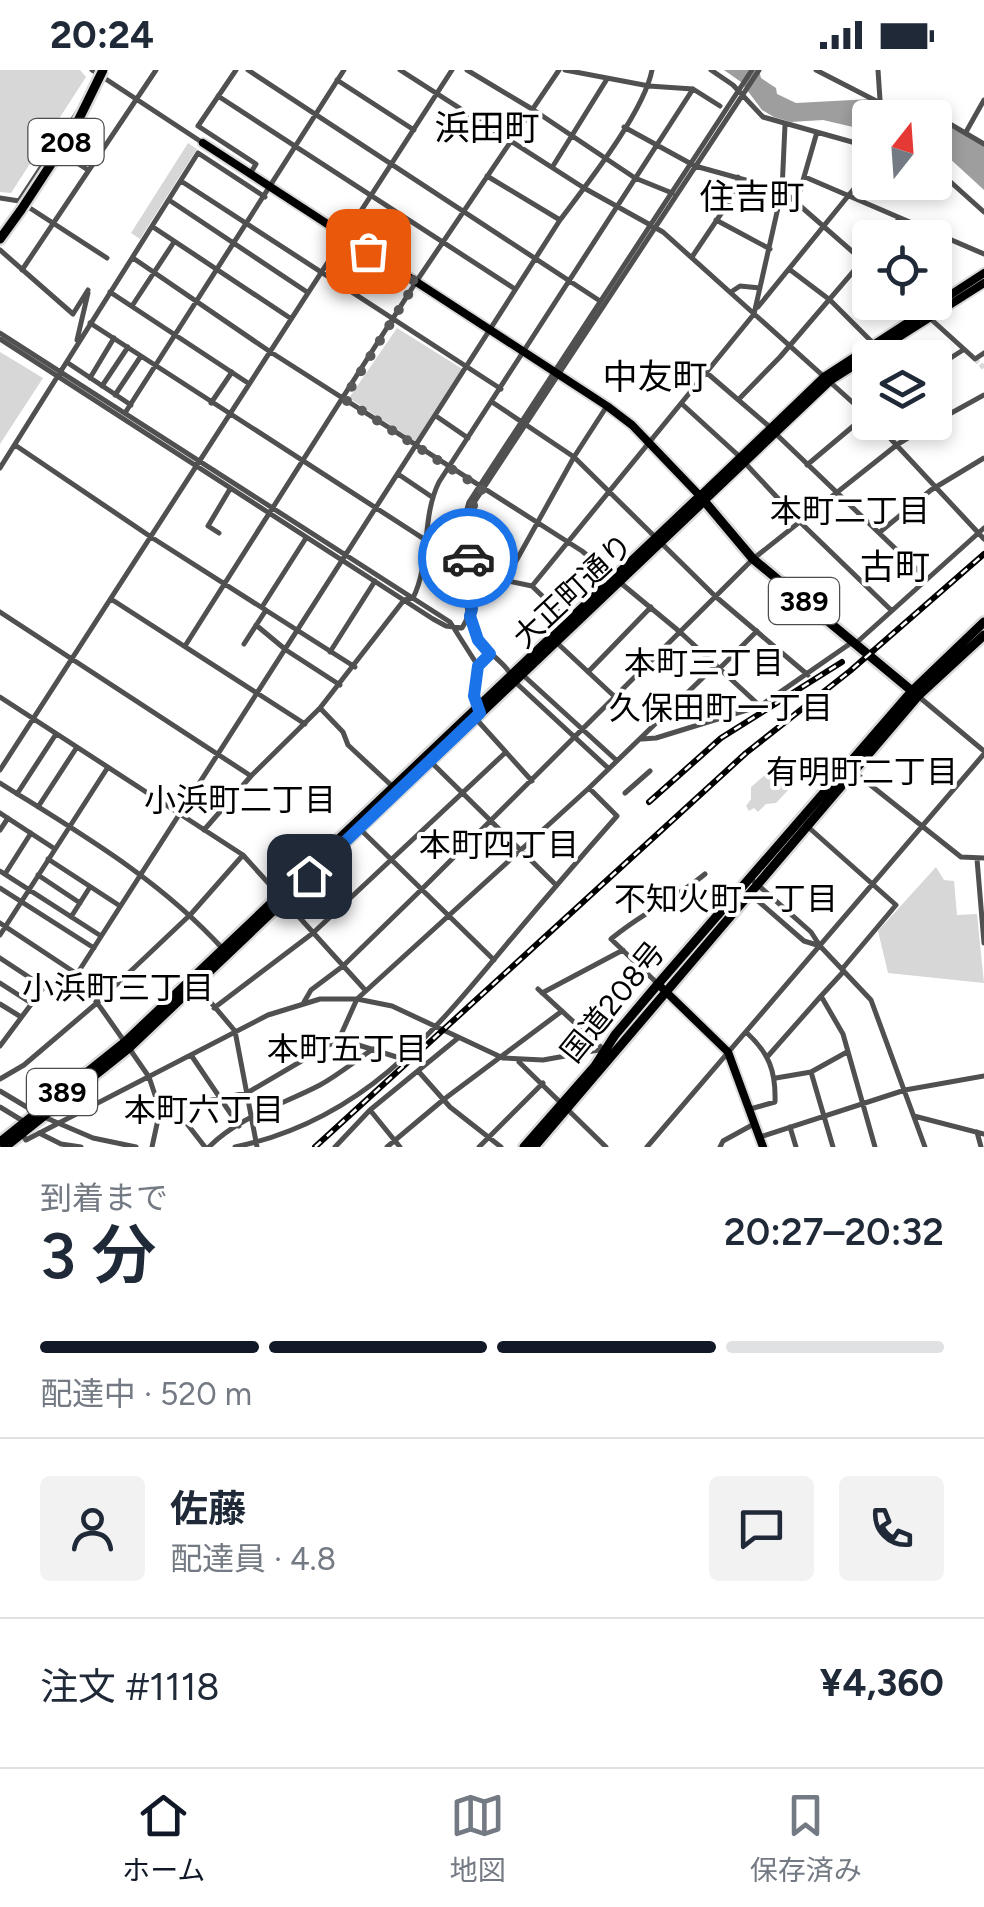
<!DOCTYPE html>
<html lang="ja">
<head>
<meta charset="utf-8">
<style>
	:root { --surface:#fff; --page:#f2f2f3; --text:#1f2937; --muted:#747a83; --line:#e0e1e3; --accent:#111827 }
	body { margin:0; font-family:Figtree,"Noto Sans JP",sans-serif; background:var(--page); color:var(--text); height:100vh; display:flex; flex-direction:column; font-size:38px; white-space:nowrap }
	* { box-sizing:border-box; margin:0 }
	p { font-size:32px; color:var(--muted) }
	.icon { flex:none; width:55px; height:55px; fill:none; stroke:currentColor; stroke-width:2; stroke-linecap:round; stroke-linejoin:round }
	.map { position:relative; height:1077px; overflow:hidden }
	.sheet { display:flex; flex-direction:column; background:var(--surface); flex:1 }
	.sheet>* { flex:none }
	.needle { width:65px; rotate:17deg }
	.tools { position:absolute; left:852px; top:30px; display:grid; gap:20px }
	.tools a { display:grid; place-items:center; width:100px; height:100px; border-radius:10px; background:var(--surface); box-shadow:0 5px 15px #0003; font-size:50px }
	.pin { position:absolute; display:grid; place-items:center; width:85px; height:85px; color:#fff; margin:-42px; border-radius:20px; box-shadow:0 5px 15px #0006 }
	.courier { position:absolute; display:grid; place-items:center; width:100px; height:100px; margin:-50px; border:8px solid #1a73e8; border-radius:50%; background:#fff; color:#222; box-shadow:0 2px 12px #0007 }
	.summary em { font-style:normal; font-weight:600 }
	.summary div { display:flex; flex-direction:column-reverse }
	.summary { display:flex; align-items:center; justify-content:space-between; height:170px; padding:0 40px }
	h1 { font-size:65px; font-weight:600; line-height:75px }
	.bar { display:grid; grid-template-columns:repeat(4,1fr); gap:15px 10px; align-content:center; height:120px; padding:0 40px }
	.bar i { height:12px; border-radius:8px; background:var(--line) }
	.bar .on { background:var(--accent) }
	.bar p { grid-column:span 4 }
	.line { display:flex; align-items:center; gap:25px; padding:0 40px; border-top:2px solid var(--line) }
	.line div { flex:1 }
	.round { display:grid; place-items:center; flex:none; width:105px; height:105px; border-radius:10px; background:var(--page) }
	.status { display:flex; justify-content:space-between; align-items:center; height:70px; padding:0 50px; background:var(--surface); direction:ltr }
	.status svg { height:28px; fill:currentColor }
	.tab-bar { display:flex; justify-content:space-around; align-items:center; height:140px; border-top:2px solid var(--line); background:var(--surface); font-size:28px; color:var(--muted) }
	.tab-bar a { display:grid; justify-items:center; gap:5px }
	.tab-bar .on { color:var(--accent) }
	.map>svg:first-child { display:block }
</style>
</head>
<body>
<div class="status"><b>20:24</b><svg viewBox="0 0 49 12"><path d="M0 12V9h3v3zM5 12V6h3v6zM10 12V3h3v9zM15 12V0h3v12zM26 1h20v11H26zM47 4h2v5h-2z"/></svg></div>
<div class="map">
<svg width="984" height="1077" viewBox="0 0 984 1077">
	<rect width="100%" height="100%" fill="#fff"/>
	<path fill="#d7d7d7" d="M0 0H80L86 7 11 123 0 122Z
		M188 73 197 79 140 169 131 163Z
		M397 258 464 300 416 372 349 328Z
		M0 282 43 308 0 374Z
		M772 699 793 715 776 733 766 734 758 742 754 738 749 741 746 736 751 729V717Z
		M936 797 944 810 954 811 957 845 977 844 984 913 888 903 878 861Z"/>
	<path fill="#9e9e9e" d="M724 0H759L761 8 776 18 777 24 796 33 871 29 882 32 881 40 890 47 870 48V61L823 50 791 52 774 47 762 40 741 12Z
		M928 45H931L984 75V120L935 75V48H927Z"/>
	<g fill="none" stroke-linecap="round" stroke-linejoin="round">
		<path stroke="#d9d9d9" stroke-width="5" stroke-dasharray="5 2.5" stroke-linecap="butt" d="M975 289 984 298"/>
		<defs>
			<path id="major" d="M203 73 607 336 632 355 700 426 825 306 984 203
				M704 431 830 311 984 213
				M658 914 728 982 763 1077"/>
			<path id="highway" d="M0 169 21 140
				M0 1072 125 972 700 426 753 489 918 626
				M5 1077 129 978 704 431
				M524 1077 595 996 615 965 658 914 912 621 984 552
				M534 1077 918 626 984 565"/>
		</defs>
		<use href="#major" stroke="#dbdbdb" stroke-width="12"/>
		<use href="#highway" stroke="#dbdbdb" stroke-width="14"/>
		<path stroke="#505050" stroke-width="5" d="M92 0 203 73
			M236 0 198 56 256 94 250 104
			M248 0 600 231
			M400 0 584 118 663 162 870 348
			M467 0 532 39 635 108 672 123
			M565 0 649 16 693 19 720 36
			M711 0 733 15 763 47 870 77
			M816 0 888 37 926 40 984 74
			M878 0 880 30
			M337 10 414 60
			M218 26 515 219
			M624 57 695 96 782 120 870 197
			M966 62 984 30
			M60 82 88 100
			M553 96 607 9
			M935 98 984 142
			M487 106 560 150
			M805 107 984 184
			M181 111 501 319
			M0 128 19 131 107 188
			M169 130 307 222
			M19 131 81 37
			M797 131 817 62
			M716 150 770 179
			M153 157 290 248
			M883 168 899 149
			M0 180 73 244 88 220
			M692 187 737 120 738 107
			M133 188 269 281 582 481 680 562 760 636
			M789 199 830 230 873 273
			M22 200 156 0
			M110 222 248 313
			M731 222 740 216 760 218
			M912 232 975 289 984 283
			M132 236 174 172
			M758 237 870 99
			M90 253 458 491 466 492
			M0 263 450 552 478 596 474 626 477 638
			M0 269 433 549 446 556 462 558C485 523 458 473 473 434L759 0
			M77 270 88 223
			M68 293 131 335
			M935 298 963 280
			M707 303 771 358
			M90 308 114 268
			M102 316 128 277
			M115 325 141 286
			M740 328 780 287 870 182
			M492 332 574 387 715 526 808 605
			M211 333 232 302
			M682 334 739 386
			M125 343 344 0
			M436 346 468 368
			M875 352 984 469
			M935 352 984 325
			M776 364 927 509
			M15 375 151 467 355 597
			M745 393 801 453 891 540
			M807 395 870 342
			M0 398 198 83 265 127
			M398 404 432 427
			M880 462 931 420 984 388
			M219 463 208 456 230 419
			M469 503 532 516 568 551
			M506 509 574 387 607 336
			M532 516 754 244 782 120 785 55
			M111 529 305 654
			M262 537 306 468
			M0 542 251 706
			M256 555 286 580 340 615
			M555 571 615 627
			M244 574 266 540
			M855 574 984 458
			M185 576 416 212 559 0
			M330 582 375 511
			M720 598 757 561
			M588 602 651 537
			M524 606 615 689
			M918 626 984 681
			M0 627 243 785 366 921
			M320 638 343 662 348 675 392 716
			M477 650 532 711
			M642 669 656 668 760 636 851 573
			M430 691 556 815
			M608 698 514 611C508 594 489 585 479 570 460 541 459 464 469 432L752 0
			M0 700 452 0
			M854 702 961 787 984 788
			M0 713C81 764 158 808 223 879
			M625 723 650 701
			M17 724 56 664
			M38 737 77 677
			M0 743 55 779
			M807 756 896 835 843 898
			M360 759 494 890
			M0 760 8 748
			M204 760 251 706 320 638 404 530 413 528C431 492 421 448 439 412L693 19
			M48 789 120 836
			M977 789 984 873
			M0 801 101 866
			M5 804 31 763
			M38 805 80 833
			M750 808 811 862 820 876 871 930 925 1077
			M0 818 94 878
			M751 825 804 871 817 875
			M71 847 90 817
			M0 853 77 904 129 978 149 1007 160 1040 152 1077
			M0 865 108 697
			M0 888 44 917 70 911 77 904 560 150C587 114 644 42 652 0
			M844 901 821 926 843 964 875 1077
			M0 913 31 933
			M658 914 611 869C640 844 675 829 705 804
			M197 916 235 961 257 1077
			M538 919 602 978
			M542 923 623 880
			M304 932 311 920 343 896 421 820 753 489 898 374 934 352
			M0 934 21 947
			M214 938 313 863 506 682
			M746 962C769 983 776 1001 775 1032L750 1039
			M339 969 403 989
			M0 976 44 917
			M191 985 239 1056
			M768 986 821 926
			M519 992 606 1077
			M419 1002 450 1037 501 1077
			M811 1002 833 1077
			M776 1008 811 1002 847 982
			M0 1009 24 995 98 932 191 844 243 785
			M0 1021 35 1042
			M0 1037 23 1051
			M174 1037 205 1077
			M160 1040 247 1023 339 969 357 929 589 718 716 595
			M370 1040 400 1077
			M914 1046 984 1064
			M44 1047 93 1068 136 1077
			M790 1057 796 1077
			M977 1062 981 1077
			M39 1063 61 1074 81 1077
			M22 1064 26 1070 268 945 320 929H357L392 936 503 988 543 990 604 979
			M760 1067 905 1020 984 1006
			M209 1077C238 1047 284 1034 320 1015 338 1005 355 991 373 979
			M235 1077C360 1051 428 969 506 875 543 831 579 789 617 746L589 718
			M335 1077 370 1040 458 968
			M387 1077 443 1030 562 941
			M479 1077 543 1013
			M647 1077 984 684
			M720 1077 723 1071 754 1054"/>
		<use href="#major" stroke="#000" stroke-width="8"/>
		<use href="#highway" stroke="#000" stroke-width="9"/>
		<defs>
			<path id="rail" d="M649 732 721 668 842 592
				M315 1077 746 683 850 601 984 484"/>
		</defs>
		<use href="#rail" stroke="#000" stroke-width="6"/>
		<use href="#rail" stroke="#fff" stroke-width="2.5" stroke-dasharray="8" stroke-linecap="butt"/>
		<defs>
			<path id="highway-bridge" d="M21 140 74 59 103 0"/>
		</defs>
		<use href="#highway-bridge" stroke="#dbdbdb" stroke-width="14" stroke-linecap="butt"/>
		<use href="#highway-bridge" stroke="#000" stroke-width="9"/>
	</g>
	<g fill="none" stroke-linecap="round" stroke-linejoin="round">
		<path stroke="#595959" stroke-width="10" stroke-dasharray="0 18" d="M368 181 416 212 344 329 482 419 469 443 468 488"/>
		<path stroke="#1a73e8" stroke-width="12" d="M309 806 480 643 474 626 478 596 490 584 478 570 470 546 472 539 468 488"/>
	</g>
	<g text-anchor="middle" stroke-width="8" stroke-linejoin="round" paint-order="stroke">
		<g fill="#fff" stroke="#4c4c4c" stroke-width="2.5">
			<rect x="28.5" y="49" width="75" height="46" rx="8"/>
			<rect x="769" y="508" width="70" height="46" rx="8"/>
			<rect x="27" y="999" width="70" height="46" rx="8"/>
		</g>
		<g font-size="28" font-weight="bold" fill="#000">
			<text x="66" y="82">208</text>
			<text x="804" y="541">389</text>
			<text x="62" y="1032">389</text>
		</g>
		<g font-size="30" fill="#000" stroke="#fff">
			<text transform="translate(573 521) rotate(-43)" y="10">大正町通り</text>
			<text transform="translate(613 932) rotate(-51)" y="10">国道208号</text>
		</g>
		<g font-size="32" fill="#000" stroke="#fff">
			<text x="850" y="452">本町二丁目</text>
			<text x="704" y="604">本町三丁目</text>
			<text x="721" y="649">久保田町一丁目</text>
			<text x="862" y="713">有明町二丁目</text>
			<text x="240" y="741">小浜町二丁目</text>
			<text x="499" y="786">本町四丁目</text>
			<text x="726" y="840">不知火町一丁目</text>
			<text x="118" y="929">小浜町三丁目</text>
			<text x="347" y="990">本町五丁目</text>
			<text x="204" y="1051">本町六丁目</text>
		</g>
		<g font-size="35" fill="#000" stroke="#fff">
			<text x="487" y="70">浜田町</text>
			<text x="752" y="139">住吉町</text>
			<text x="655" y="319">中友町</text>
			<text x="895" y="509">古町</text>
		</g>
	</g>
</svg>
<div class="tools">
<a><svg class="needle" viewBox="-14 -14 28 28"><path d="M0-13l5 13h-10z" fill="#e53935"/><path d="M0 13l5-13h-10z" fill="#747a83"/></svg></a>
<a><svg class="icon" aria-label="locate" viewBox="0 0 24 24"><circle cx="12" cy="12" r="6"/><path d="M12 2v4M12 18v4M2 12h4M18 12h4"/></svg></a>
<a><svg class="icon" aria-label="layers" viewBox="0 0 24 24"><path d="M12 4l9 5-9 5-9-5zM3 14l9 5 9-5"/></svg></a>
</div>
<div class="pin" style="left:368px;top:181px;background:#ea580c"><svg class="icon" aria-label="bag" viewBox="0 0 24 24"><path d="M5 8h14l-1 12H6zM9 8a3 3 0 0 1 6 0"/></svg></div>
<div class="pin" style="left:309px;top:806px;background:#1f2937"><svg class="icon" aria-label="home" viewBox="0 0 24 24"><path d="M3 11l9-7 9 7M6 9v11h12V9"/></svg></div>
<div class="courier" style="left:468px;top:488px"><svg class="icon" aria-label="car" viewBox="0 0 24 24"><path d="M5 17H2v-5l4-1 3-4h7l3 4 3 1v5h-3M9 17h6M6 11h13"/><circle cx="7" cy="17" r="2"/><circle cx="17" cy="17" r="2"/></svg></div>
</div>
<section class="sheet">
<div class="summary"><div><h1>3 分</h1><p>到着まで</p></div><em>20:27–20:32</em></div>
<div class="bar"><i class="on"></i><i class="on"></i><i class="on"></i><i></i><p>配達中 · 520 m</p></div>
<div class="line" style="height:180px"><a class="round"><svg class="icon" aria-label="person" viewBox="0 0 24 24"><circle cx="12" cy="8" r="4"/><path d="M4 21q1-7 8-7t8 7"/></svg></a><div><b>佐藤</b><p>配達員 · 4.8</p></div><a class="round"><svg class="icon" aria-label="chat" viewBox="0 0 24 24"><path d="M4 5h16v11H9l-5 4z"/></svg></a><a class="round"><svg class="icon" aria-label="phone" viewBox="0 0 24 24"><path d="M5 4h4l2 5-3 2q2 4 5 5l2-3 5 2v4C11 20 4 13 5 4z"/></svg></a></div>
<div class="line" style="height:130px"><div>注文 #1118</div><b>¥4,360</b></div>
</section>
<nav class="tab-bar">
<a class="on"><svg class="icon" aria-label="home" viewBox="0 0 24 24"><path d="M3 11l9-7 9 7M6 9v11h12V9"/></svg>ホーム</a>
<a><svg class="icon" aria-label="map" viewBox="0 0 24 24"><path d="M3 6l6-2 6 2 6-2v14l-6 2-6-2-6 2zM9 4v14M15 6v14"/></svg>地図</a>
<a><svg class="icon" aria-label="saved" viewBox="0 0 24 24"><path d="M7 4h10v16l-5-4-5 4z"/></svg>保存済み</a>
</nav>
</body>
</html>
